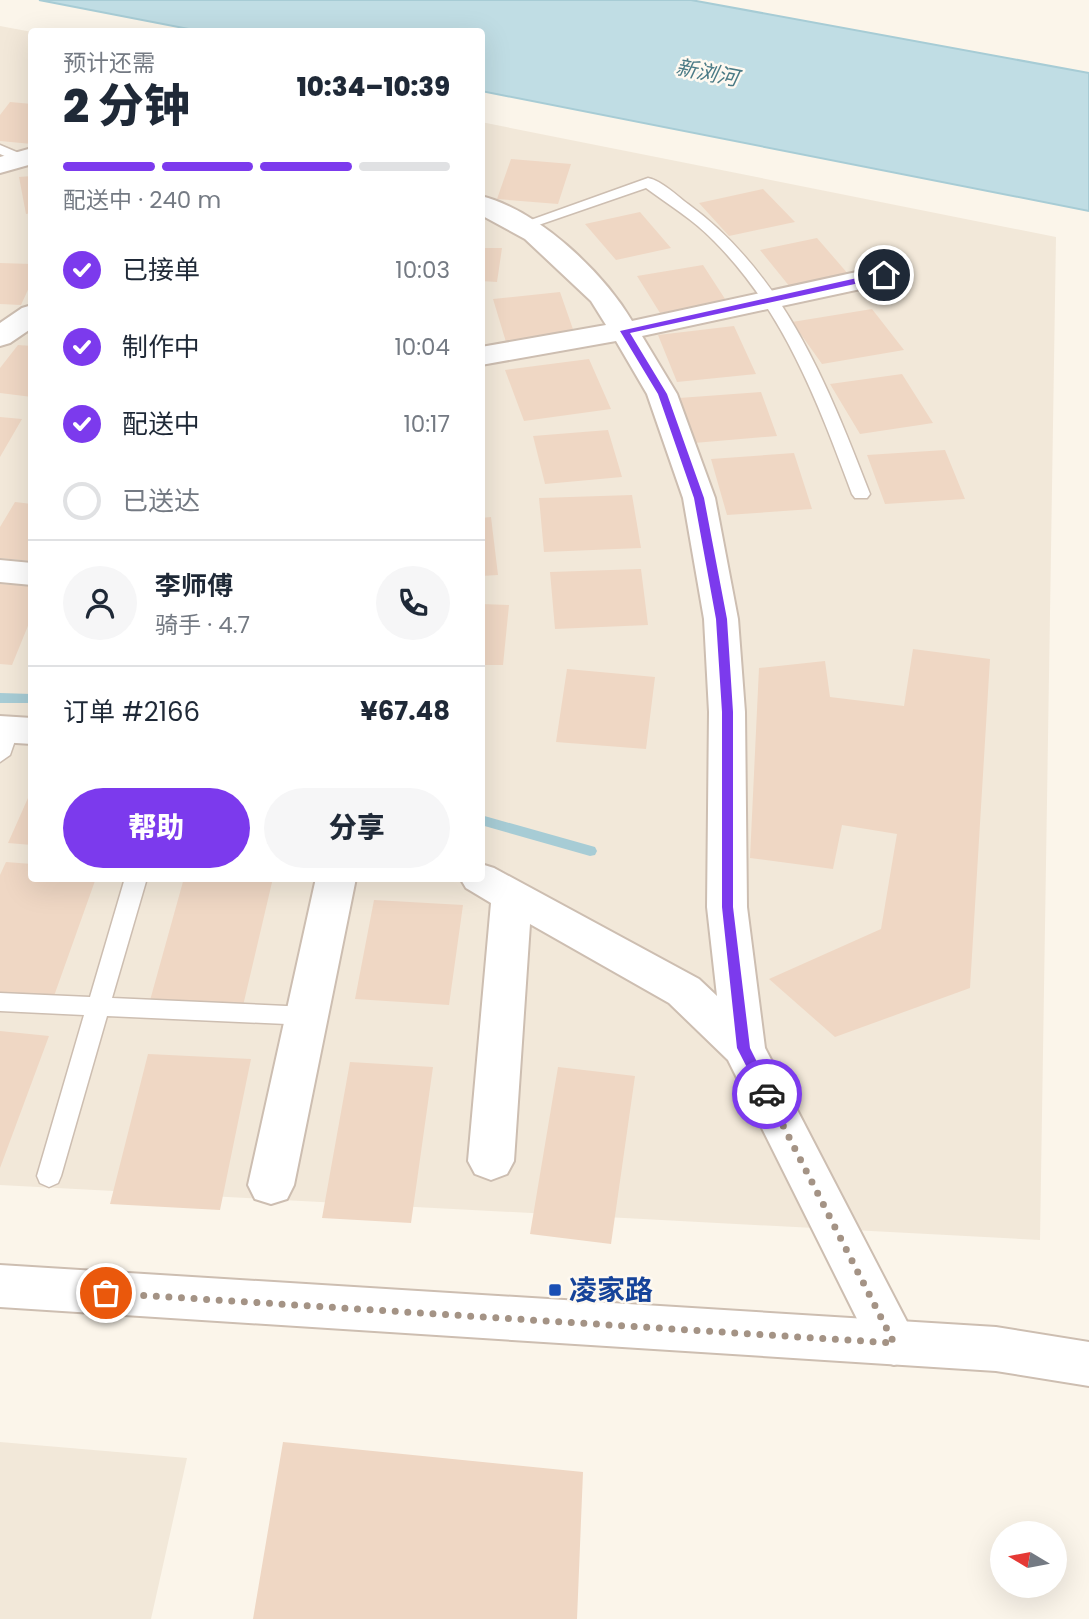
<!DOCTYPE html>
<html lang="zh">
<head>
<meta charset="utf-8">
<style>
	:root { --surface:#fff; --page:#f6f6f7; --text:#1f2937; --muted:#747a83; --line:#e0e1e3; --accent:#7c3aed }
	body { margin:0; font-family:Poppins,"Noto Sans SC",sans-serif; background:var(--page); color:var(--text); height:100vh; display:flex; flex-direction:column; font-size:26px; white-space:nowrap }
	* { box-sizing:border-box; margin:0 }
	p { font-size:23px; color:var(--muted) }
	.icon { flex:none; width:38px; height:38px; fill:none; stroke:currentColor; stroke-width:2; stroke-linecap:round; stroke-linejoin:round }
	.map { position:relative; flex:1; overflow:hidden }
	.details { position:absolute; left:28px; top:28px; width:457px; height:854px; display:flex; flex-direction:column; background:var(--surface); border-radius:7px; box-shadow:0 7px 28px #0002 }
	.details>* { flex:none }
	.needle { width:46px; rotate:280deg }
	.fabs { position:absolute; left:990px; top:1521px; display:grid; gap:14px }
	.fabs a { display:grid; place-items:center; width:77px; height:77px; border-radius:50%; background:var(--surface); box-shadow:0 7px 28px #0002; font-size:35px }
	.pin { position:absolute; display:grid; place-items:center; width:60px; height:60px; color:#fff; margin:-30px; border:4px solid #fff; border-radius:50%; box-shadow:0 2px 7px #0007 }
	.courier { position:absolute; display:grid; place-items:center; width:70px; height:70px; margin:-35px; border:5px solid #7c3aed; border-radius:50%; background:#fff; color:#222; box-shadow:0 2px 9px #0007 }
	.summary em { font-style:normal; font-weight:800 }
	.summary div { display:flex; flex-direction:column-reverse }
	.summary { display:flex; align-items:center; justify-content:space-between; height:119px; padding:0 35px }
	h1 { font-size:46px; font-weight:800; line-height:52px }
	.bar { display:grid; grid-template-columns:repeat(4,1fr); gap:10px 7px; align-content:center; height:84px; padding:0 35px }
	.bar i { height:9px; border-radius:5px; background:var(--line) }
	.bar .on { background:var(--accent) }
	.bar p { grid-column:span 4 }
	.line { display:flex; align-items:center; gap:18px; padding:0 35px; border-top:2px solid var(--line) }
	.line div { flex:1 }
	.round { display:grid; place-items:center; flex:none; width:74px; height:74px; border-radius:37px; background:var(--page) }
	ol { padding:0 35px; list-style:none }
	li { display:flex; align-items:center; gap:21px; height:77px }
	li p { margin-inline-start:auto }
	li .icon { padding:7px; border-radius:50%; background:var(--accent); color:#fff; stroke-width:4 }
	li:last-child { color:var(--muted) }
	li i { width:38px; height:38px; border:4px solid var(--line); border-radius:50% }
	.cta { display:flex; gap:14px; margin-top:auto; padding:14px 35px }
	.cta a { flex:1; height:80px; border-radius:42px; background:var(--accent); color:#fff; font-size:28px; font-weight:800; line-height:80px; text-align:center }
	.cta a+a { background:var(--page); color:var(--text) }
	.map>svg:first-child { display:block }
</style>
</head>
<body>
<div class="map">
<svg width="1089" height="1619" viewBox="0 0 1089 1619">
	<rect width="100%" height="100%" fill="#fbf5ea"/>
	<path fill="#f2e8d9" d="M0 26 32 32V878H481V122L1056 237 1040 1240 0 1185Z
		M0 1442 187 1458 151 1619H0Z"/>
	<path fill="#c0dde4" stroke="#a7ccd5" stroke-width="2" d="M39 0H691L1089 73V211L481 91V32L199 31Z"/>
	<g fill="none" stroke-linecap="round" stroke-linejoin="round">
		<path fill="#a7ccd5" fill-rule="evenodd" d="M0 693 32 694V703H0Z
			M481 815 595 847 597 851 595 855 590 856 481 825Z"/>
	</g>
	<path fill="#efd7c4" d="M10 102 32 104V144L0 141V115Z
		M511 159 571 164 558 204 497 199Z
		M32 176V213L26 214 19 177Z
		M763 189 795 222 729 236 699 203Z
		M640 212 671 248 616 260 585 224Z
		M817 238 849 275 790 287 760 250Z
		M481 248H502L497 282 481 281Z
		M0 263 32 264V281L21 305 0 304Z
		M703 265 727 302 660 313 637 276Z
		M560 292 575 335 506 342 493 299Z
		M872 309 904 350 822 364 792 322Z
		M734 326 756 374 677 382 658 335Z
		M18 345 32 346V397L0 393V368Z
		M589 359 611 409 524 421 505 370Z
		M902 374 933 423 860 434 830 384Z
		M761 392 777 436 694 443 679 398Z
		M0 417 22 419 0 457Z
		M608 430 622 477 545 484 533 436Z
		M945 450 965 499 885 504 867 455Z
		M794 453 812 509 727 515 711 459Z
		M632 495 641 548 544 552 539 498Z
		M15 502 32 504V561L0 558V527Z
		M491 517 498 575 481 576V518Z
		M641 569 648 625 555 629 550 572Z
		M0 584 32 586V616L12 665 0 664Z
		M481 604 509 605 503 665H481Z
		M913 649 990 659 970 988 835 1037 769 979 881 929 897 834 842 825 833 869 750 858 759 668 825 661 830 697 904 706Z
		M567 669 655 677 646 749 556 742Z
		M32 789V845L8 843Z
		M6 862 32 864V878H96L54 996 0 992V875Z
		M184 878H273L242 1010 149 1004Z
		M374 900 463 905 449 1005 355 999Z
		M0 1031 49 1036 0 1168Z
		M148 1054 251 1059 220 1210 110 1204Z
		M350 1062 433 1067 411 1223 322 1218Z
		M558 1067 635 1076 611 1244 530 1234Z
		M283 1442 583 1472 577 1619H253Z"/>
	<g fill="none" stroke-linecap="round" stroke-linejoin="round">
		<defs>
			<path id="service" d="M0 145 26 156 28 159 21 163 0 154Z
				M648 178C662 181 676 195 688 204 785 275 828 386 870 494L867 498H855L852 494C818 403 784 311 714 241 694 220 669 205 646 188L527 229 522 231 514 226Z
				M9 722 19 729 10 755 0 762V727Z
				M125 878H147L112 998 308 1007 316 1010 320 1016 316 1022 308 1025 107 1016 61 1176 58 1183 49 1187 40 1183 37 1176 84 1015 0 1011V993L90 997Z"/>
			<path id="minor" d="M32 148V164L0 173V157Z
				M481 196C538 210 603 272 632 321L884 266 894 269 898 275 894 281 884 284 642 336 677 394 715 498 738 619 745 712 747 907 765 1048 918 1343 911 1359 894 1365 877 1359 728 1060 669 1003 530 924 514 1161 507 1174 491 1180 475 1174 468 1161 491 903 466 888 460 878H481V864L494 868 699 979 717 996 707 907 709 712 704 619 683 498 647 394 616 341 481 365V347L606 325 591 301 525 239 481 215Z
				M32 305V328L10 343 0 346V323L22 308Z
				M0 560 32 563V585L0 582Z
				M0 716 32 718V744L0 742Z
				M316 878H356L294 1185 287 1199 271 1204 255 1199 248 1185Z"/>
			<path id="tertiary" d="M0 1265 996 1327 1089 1342V1386L996 1371 0 1307Z"/>
		</defs>
		<use href="#service" stroke="#cdbeb1" stroke-width="3"/>
		<use href="#minor" stroke="#cdbeb1" stroke-width="4"/>
		<use href="#tertiary" stroke="#cdbeb1" stroke-width="4"/>
		<use href="#service" fill="#fff" fill-rule="evenodd"/>
		<use href="#minor" fill="#fff" fill-rule="evenodd"/>
		<use href="#tertiary" fill="#fff" fill-rule="evenodd"/>
	</g>
	<path fill="#7c3aed" d="M884 272 887 277 630 333 667 394 704 498 727 619 733 712V907L750 1048 773 1094 767 1099 762 1097 737 1048 722 907V712L716 619 694 498 658 394 620 331Z"/>
	<g fill="none" stroke-linecap="round" stroke-linejoin="round">
		<path stroke="#a49385" stroke-width="7" stroke-dasharray="0 12.6" d="M106 1293 894 1343 767 1094"/>
	</g>
	<rect fill="#1a4fb4" stroke="#fef9f1" stroke-width="2.5" x="548" y="1283" width="14" height="14" rx="3.5"/>
	<g text-anchor="middle" stroke-width="5" stroke-linejoin="round" paint-order="stroke">
		<g font-size="21" font-style="italic" fill="#4a7a85" stroke="#fef9f1">
			<text transform="translate(707 73) rotate(11)" y="7">新浏河</text>
		</g>
		<g font-size="28" font-weight="bold" fill="#164399" stroke="#fef9f1" text-anchor="start">
			<text x="569" y="1300">凌家路</text>
		</g>
	</g>
</svg>
<div class="fabs">
<a><svg class="needle" viewBox="-14 -14 28 28"><path d="M0-13l5 13h-10z" fill="#e53935"/><path d="M0 13l5-13h-10z" fill="#747a83"/></svg></a>
</div>
<div class="pin" style="left:106px;top:1293px;background:#ea580c"><svg class="icon" aria-label="bag" viewBox="0 0 24 24"><path d="M5 8h14l-1 12H6zM9 8a3 3 0 0 1 6 0"/></svg></div>
<div class="pin" style="left:884px;top:275px;background:#1f2937"><svg class="icon" aria-label="home" viewBox="0 0 24 24"><path d="M3 11l9-7 9 7M6 9v11h12V9"/></svg></div>
<div class="courier" style="left:767px;top:1094px"><svg class="icon" aria-label="car" viewBox="0 0 24 24"><path d="M5 17H2v-5l4-1 3-4h7l3 4 3 1v5h-3M9 17h6M6 11h13"/><circle cx="7" cy="17" r="2"/><circle cx="17" cy="17" r="2"/></svg></div>
<section class="details">
<div class="summary"><div><h1>2 分钟</h1><p>预计还需</p></div><em>10:34–10:39</em></div>
<div class="bar"><i class="on"></i><i class="on"></i><i class="on"></i><i></i><p>配送中 · 240 m</p></div>
<ol>
<li><svg class="icon" aria-label="check" viewBox="0 0 24 24"><path d="M5 12l5 5 9-10"/></svg>已接单<p>10:03</p></li>
<li><svg class="icon" aria-label="check" viewBox="0 0 24 24"><path d="M5 12l5 5 9-10"/></svg>制作中<p>10:04</p></li>
<li><svg class="icon" aria-label="check" viewBox="0 0 24 24"><path d="M5 12l5 5 9-10"/></svg>配送中<p>10:17</p></li>
<li><i></i>已送达</li>
</ol>
<div class="line" style="height:126px"><a class="round"><svg class="icon" aria-label="person" viewBox="0 0 24 24"><circle cx="12" cy="8" r="4"/><path d="M4 21q1-7 8-7t8 7"/></svg></a><div><b>李师傅</b><p>骑手 · 4.7</p></div><a class="round"><svg class="icon" aria-label="phone" viewBox="0 0 24 24"><path d="M5 4h4l2 5-3 2q2 4 5 5l2-3 5 2v4C11 20 4 13 5 4z"/></svg></a></div>
<div class="line" style="height:91px"><div>订单 #2166</div><b>¥67.48</b></div>
<div class="cta"><a>帮助</a><a>分享</a></div>
</section>
</div>
</body>
</html>
